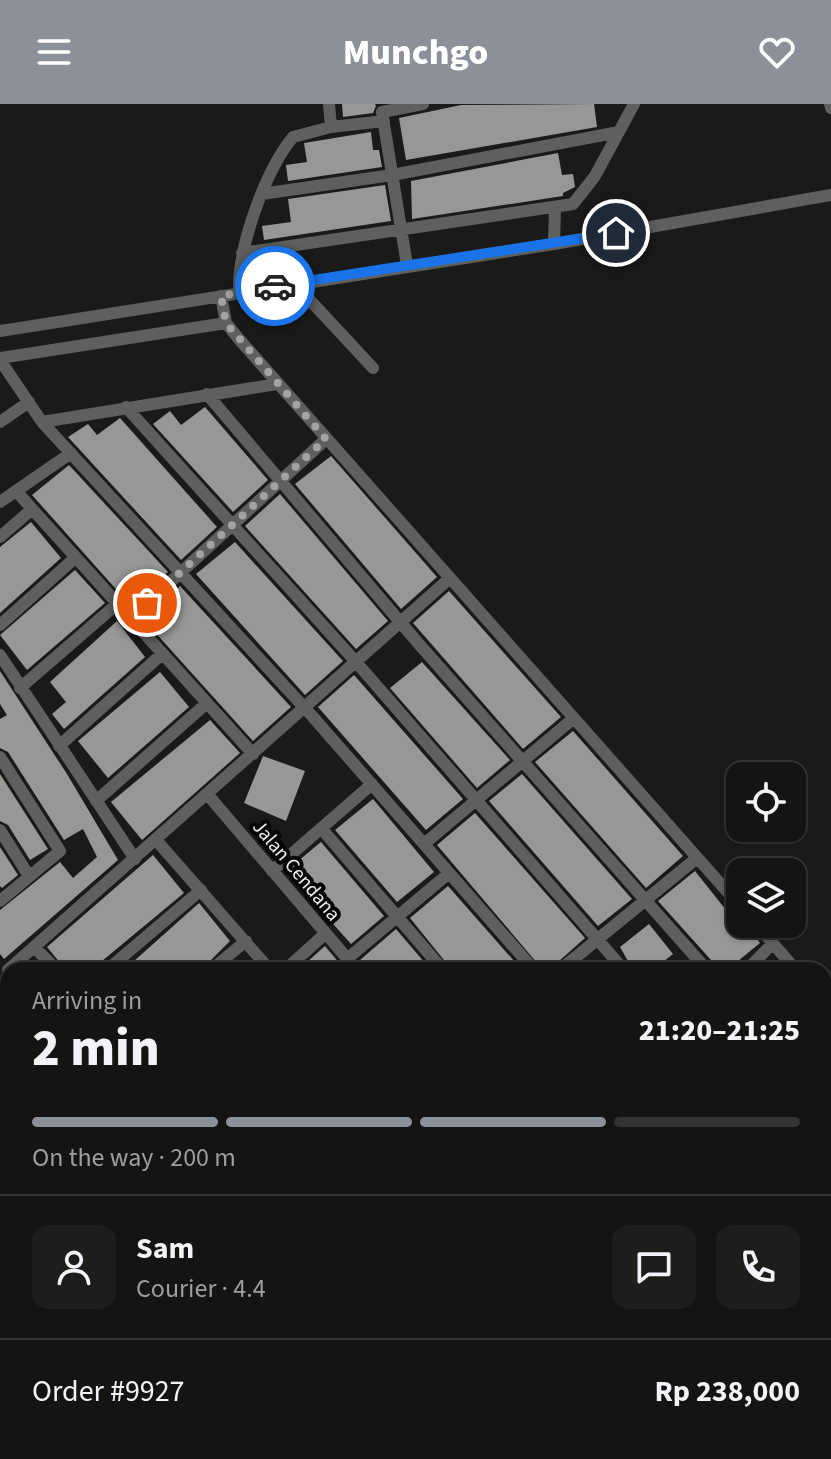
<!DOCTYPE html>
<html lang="en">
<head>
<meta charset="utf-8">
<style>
	:root { --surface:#141413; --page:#1d1d1c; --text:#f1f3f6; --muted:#9d9ea0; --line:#333; --accent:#8c9099 }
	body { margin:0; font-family:"Source Sans 3",sans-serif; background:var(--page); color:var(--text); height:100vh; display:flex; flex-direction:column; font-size:30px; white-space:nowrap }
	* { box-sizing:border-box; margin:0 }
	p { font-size:26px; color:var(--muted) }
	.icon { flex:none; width:44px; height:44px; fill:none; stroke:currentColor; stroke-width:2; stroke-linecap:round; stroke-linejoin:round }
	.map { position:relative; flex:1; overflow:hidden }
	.sheet { position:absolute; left:0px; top:858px; width:832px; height:498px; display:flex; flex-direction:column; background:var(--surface); border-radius:24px 24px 0 0; box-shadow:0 2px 6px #0004,0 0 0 2px var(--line) }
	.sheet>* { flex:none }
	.buttons { position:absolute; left:726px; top:658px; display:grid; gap:16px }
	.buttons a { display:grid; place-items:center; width:80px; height:80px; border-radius:16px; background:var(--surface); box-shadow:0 2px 6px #0004,0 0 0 2px var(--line); font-size:40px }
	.pin { position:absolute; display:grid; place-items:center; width:68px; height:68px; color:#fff; margin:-34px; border:4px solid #fff; border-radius:50%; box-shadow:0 2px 8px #0007 }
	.courier { position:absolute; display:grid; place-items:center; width:80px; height:80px; margin:-40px; border:6px solid #1a73e8; border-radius:50%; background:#fff; color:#222; box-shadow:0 2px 10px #0007 }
	.summary em { font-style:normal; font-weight:800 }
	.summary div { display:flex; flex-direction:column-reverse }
	.summary { display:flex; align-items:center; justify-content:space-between; height:136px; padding:0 32px }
	h1 { font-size:52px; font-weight:800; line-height:60px }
	.bar { display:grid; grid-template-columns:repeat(4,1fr); gap:12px 8px; align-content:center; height:96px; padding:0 32px }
	.bar i { height:10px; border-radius:6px; background:var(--line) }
	.bar .current { background:var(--accent) }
	.bar p { grid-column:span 4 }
	.line { display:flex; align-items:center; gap:20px; padding:0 32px; border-top:2px solid var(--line) }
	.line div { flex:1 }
	.round { display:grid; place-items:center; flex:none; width:84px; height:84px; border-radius:16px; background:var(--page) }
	header { display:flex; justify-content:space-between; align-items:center; height:104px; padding:0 32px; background:var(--accent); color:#fff; font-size:36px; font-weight:800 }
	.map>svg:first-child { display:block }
</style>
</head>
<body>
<header><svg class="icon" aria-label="menu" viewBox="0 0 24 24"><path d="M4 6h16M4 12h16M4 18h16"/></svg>Munchgo<svg class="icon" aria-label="heart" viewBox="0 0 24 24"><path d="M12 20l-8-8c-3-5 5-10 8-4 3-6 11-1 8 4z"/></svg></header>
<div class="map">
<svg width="831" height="1355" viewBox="0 0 831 1355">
	<rect width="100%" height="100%" fill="#1a1b19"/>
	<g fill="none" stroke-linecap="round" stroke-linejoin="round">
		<path stroke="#1c010f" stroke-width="3" d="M824 981 831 974
			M522 1348 530 1355
			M549 1355 553 1348"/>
	</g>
	<path fill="#969895" d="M342 0H375L376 2 373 9 343 13Z
		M594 0 597 23 406 56 399 14 461 1Z
		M371 28 373 46H379L382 63 288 77 286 61 307 58 304 39Z
		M558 49 562 71 573 70 575 83 563 89V92L412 115 411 77Z
		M385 81 391 117 264 136 262 122 291 118 288 95Z
		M205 303 268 376 233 408 153 320 170 307 181 321Z
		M120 314 217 423 181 456 68 333 88 320 97 331Z
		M331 352 437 473 401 505 295 380Z
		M69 361 168 468 131 502 32 391Z
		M280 390 388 517 356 545 245 422Z
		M31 418 61 454 0 509V443Z
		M235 438 343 557 305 591 196 470Z
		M75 466 105 499 27 566 0 531Z
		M180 482 291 603 253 637 143 515Z
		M449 487 561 613 523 645 413 519Z
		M117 517 145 553 64 625 52 610 66 598 50 578Z
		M422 558 510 656 477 684 390 584Z
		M0 567 67 670 118 756 4 855 0 850V806L60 758 73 774 97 753 83 725 64 736 8 648 0 644V615L7 611 0 600Z
		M160 568 189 603 108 674 78 637Z
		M354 571 463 695 426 726 318 603Z
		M210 616 240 649 142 736 111 698Z
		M573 627 683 752 646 784 535 658Z
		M263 652 305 667 286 717 244 699Z
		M0 670 48 745 30 756 8 721 0 717Z
		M522 670 632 795 598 822 489 697Z
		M373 695 434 768 397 798 335 726Z
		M475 709 585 834 549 866H543L437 741Z
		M321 738 384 812 351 840 286 767Z
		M0 743 18 771 2 784 0 782Z
		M153 751 184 789 96 862 98 866H66L47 843Z
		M695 767 726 806 740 820H745L760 839 727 866H720L658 797Z
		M448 782 522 866H452L410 814Z
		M199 799 230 837 202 865 124 866Z
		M649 820 673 850 653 866H633L620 843Z
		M396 825 431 866H403L399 862 394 866H369L360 856Z
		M325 842 345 866H298Z"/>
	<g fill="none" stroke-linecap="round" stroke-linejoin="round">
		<path stroke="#5e605d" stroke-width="12" d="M329 0 331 23
			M830 0 831 4
			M262 90 392 71 619 28
			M554 140 555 105
			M242 149 573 100 595 72 634 0
			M407 161 382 8 423 0
			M294 179 373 264
			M239 187C238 143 265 67 293 33L331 23 384 17
			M221 192 226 219 238 234 740 802
			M0 227 554 140 831 91
			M0 254 226 219
			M0 256 42 318 313 613 534 866
			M207 290 418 539 707 866
			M126 303 356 558 624 866
			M0 318 29 298
			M42 318 277 280
			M71 349 16 387 253 650
			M0 398 16 387
			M0 433 31 406
			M130 515 326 335
			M0 521 75 454
			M0 551 135 755
			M20 584 117 500
			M59 642 162 550
			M0 653 60 747 0 797
			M208 691 357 866
			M96 697 207 599
			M321 724 443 866
			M0 726 29 772
			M157 737 270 866
			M424 740 574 614
			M272 767 372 680
			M756 820 796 866
			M34 843 57 866
			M347 855 448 770
			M8 866 449 475
			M107 866 201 786
			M211 866 246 837
			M285 866 325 830
			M560 866 697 754
			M747 866 773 839
			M0 883 8 891
			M824 900 831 908
			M0 937 8 945
			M824 971 831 965
			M824 997 831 990
			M824 1012 831 1022
			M0 1043 8 1031
			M824 1074 831 1085
			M0 1120 8 1114
			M824 1137 831 1148
			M824 1198 831 1194
			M824 1210 831 1221
			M0 1216 8 1210
			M0 1254 8 1248
			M824 1286 831 1296
			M0 1323 8 1317
			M337 1348 342 1355
			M393 1348 398 1355
			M430 1348 435 1355
			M592 1348 597 1355
			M616 1348 626 1355
			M705 1348 716 1355
			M781 1348 792 1355
			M820 1348 824 1355
			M95 1355 104 1348
			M224 1355 233 1348"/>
	</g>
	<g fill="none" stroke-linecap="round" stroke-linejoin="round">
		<path stroke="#a3a4a2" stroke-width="8" stroke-dasharray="0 14.4" d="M147 499 326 335 226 219 221 192 275 182"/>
		<path stroke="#1a73e8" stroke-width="10" d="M275 182 616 129"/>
	</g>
	<g text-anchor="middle" stroke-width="8" stroke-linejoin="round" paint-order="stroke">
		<g font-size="20" fill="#ededec" stroke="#060605">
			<text transform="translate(297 766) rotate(50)" y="7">Jalan Cendana</text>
		</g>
	</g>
</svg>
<div class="buttons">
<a><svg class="icon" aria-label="locate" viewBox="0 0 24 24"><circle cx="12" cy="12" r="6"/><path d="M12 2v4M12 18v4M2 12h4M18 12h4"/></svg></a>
<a><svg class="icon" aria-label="layers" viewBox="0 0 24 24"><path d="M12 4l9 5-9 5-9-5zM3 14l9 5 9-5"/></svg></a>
</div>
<div class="pin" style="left:147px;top:499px;background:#ea580c"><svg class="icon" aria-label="bag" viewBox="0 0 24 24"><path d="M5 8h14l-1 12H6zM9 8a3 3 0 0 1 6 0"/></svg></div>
<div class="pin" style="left:616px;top:129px;background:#1f2937"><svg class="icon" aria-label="home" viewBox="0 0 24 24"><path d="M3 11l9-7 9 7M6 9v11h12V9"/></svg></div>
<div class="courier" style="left:275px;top:182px"><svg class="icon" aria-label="car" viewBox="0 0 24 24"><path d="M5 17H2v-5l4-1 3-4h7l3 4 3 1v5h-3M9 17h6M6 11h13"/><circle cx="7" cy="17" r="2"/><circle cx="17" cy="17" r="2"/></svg></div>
<section class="sheet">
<div class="summary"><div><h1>2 min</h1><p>Arriving in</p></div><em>21:20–21:25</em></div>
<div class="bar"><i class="current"></i><i class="current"></i><i class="current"></i><i></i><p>On the way · 200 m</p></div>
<div class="line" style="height:144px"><a class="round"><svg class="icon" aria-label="person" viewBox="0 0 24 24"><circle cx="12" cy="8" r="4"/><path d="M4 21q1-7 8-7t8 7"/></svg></a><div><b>Sam</b><p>Courier · 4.4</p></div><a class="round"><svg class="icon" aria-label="chat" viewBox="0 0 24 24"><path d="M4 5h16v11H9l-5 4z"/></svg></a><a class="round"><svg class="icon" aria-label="phone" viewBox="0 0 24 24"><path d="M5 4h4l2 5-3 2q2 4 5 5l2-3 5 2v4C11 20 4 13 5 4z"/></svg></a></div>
<div class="line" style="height:104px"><div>Order #9927</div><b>Rp 238,000</b></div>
</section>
</div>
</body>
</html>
